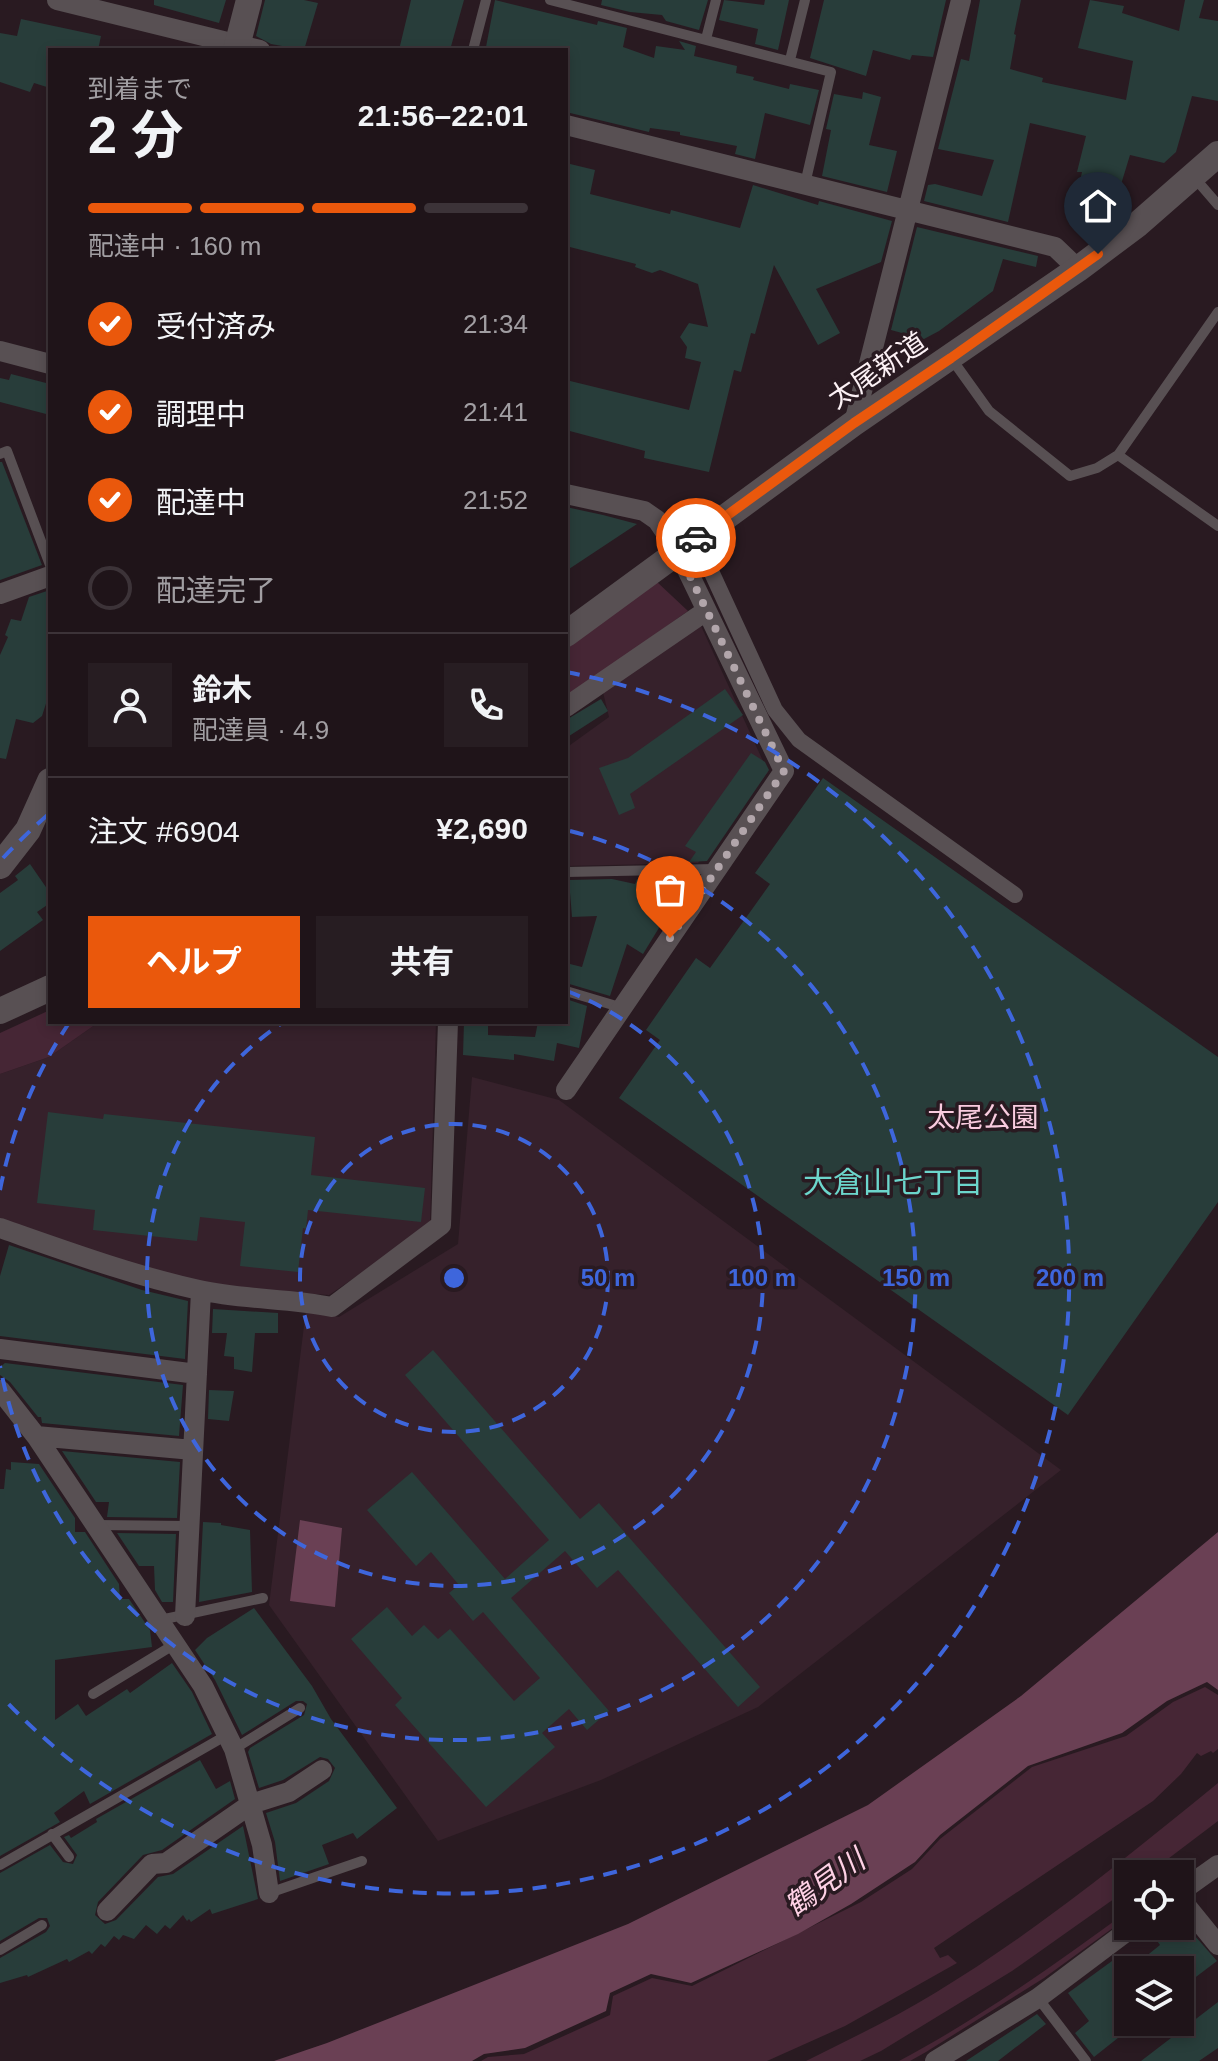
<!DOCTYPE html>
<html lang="ja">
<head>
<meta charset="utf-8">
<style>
	:root { --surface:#1f1419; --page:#271d22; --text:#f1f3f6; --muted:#a19ea2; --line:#3c3338; --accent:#ea580c }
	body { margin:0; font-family:Arial,"Noto Sans JP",sans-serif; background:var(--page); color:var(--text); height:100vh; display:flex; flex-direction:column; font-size:30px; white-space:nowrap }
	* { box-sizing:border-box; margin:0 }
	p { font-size:26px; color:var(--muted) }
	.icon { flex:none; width:44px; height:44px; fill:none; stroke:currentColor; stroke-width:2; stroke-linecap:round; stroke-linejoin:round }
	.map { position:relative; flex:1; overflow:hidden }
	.panel { position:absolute; left:48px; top:48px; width:520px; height:976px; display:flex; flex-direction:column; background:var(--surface); border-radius:0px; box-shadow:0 4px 12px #0003,0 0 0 2px var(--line) }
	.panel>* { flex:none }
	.fabs { position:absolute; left:1114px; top:1860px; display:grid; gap:16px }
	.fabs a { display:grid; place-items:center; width:80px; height:80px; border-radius:0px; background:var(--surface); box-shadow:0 4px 12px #0003,0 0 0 2px var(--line); font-size:40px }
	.pin { position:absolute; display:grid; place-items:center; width:68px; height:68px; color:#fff; margin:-82px -34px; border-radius:50% 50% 50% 0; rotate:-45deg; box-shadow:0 0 8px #0007 }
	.pin .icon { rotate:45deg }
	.courier { position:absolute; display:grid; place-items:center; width:80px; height:80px; margin:-40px; border:6px solid #ea580c; border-radius:50%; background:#fff; color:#222; box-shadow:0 2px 10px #0007 }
	.overview em { font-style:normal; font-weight:700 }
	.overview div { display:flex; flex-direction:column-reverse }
	.overview { display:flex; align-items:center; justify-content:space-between; height:136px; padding:0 40px }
	h1 { font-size:52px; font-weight:700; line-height:60px }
	.bar { display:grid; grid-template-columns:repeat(4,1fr); gap:12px 8px; align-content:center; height:96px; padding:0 40px }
	.bar i { height:10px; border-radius:6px; background:var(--line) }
	.bar .selected { background:var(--accent) }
	.bar p { grid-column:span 4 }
	.line { display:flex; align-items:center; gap:20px; padding:0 40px; border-top:2px solid var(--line) }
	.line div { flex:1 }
	.round { display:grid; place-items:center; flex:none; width:84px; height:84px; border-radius:0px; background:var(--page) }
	ol { padding:0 40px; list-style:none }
	li { display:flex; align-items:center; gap:24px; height:88px }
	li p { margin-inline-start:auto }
	li .icon { padding:8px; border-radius:50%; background:var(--accent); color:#fff; stroke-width:4 }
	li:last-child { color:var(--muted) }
	li i { width:44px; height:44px; border:4px solid var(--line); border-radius:50% }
	.cta { display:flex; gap:16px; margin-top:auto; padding:16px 40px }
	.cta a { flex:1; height:92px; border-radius:0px; background:var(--accent); color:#fff; font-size:32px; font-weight:700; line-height:92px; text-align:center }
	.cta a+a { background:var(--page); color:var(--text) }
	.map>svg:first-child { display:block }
</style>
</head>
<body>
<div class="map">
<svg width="1218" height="2061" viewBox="0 0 1218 2061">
	<rect width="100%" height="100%" fill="#291a21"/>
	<path fill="#36212b" d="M701 626 768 772 698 863 566 866V748L609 717 602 688Z
		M99 1022H436L430 1227 329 1295 186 1285 0 1220V1074L49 1057Z
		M472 1077 559 1100 1061 1470 758 1707 601 1780 438 1841 269 1605 306 1310 339 1317 458 1244Z"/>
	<path fill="#462635" d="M656 581 688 611 566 698V649Z
		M50 1010V1022H99L49 1057 0 1074V1033Z
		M1205 1687 1218 1695V1749L1213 1753 1211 1751 1201 1756 1197 1753 1181 1774 1153 1801 934 1948 940 1958 948 1955 957 1963 845 2026 767 2061H481L488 2057 524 2054 610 2015 613 1996 652 1978 692 1986 861 1902 912 1869 940 1839 1032 1767 1126 1736 1173 1702Z
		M1218 1783V1821L1148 1874H1128V1889L1012 1971 881 2051 860 2061H806C850 2039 894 2018 935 1993 1036 1932 1127 1857 1218 1783Z
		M1128 1911V1917L1044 1978 926 2052 910 2061H899C980 2018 1054 1965 1128 1911Z"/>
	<path fill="#6a4054" d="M300 1520 342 1528 335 1607 290 1601Z
		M1218 1532V1690L1207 1682 1167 1701 1122 1733 1028 1766 940 1835 915 1862 851 1904 798 1934 691 1983 651 1974 610 1993 606 2011 525 2048 484 2054 472 2061H274L327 2043 628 1924 868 1805 1021 1696Z"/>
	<path fill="#283d3a" d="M154 0H226L219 23 154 5Z
		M265 0H304L318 3 304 50 271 44 256 36Z
		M411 0H464L450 50H399Z
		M495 0 597 25 598 21 627 28 623 47 654 58 656 46 685 50 679 41 696 46 694 56 737 66 736 73 754 77 753 80 789 89 790 84 819 90 810 125 765 113 755 159 735 154 737 146 680 135V132L650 128 649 132 566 112V50H506L486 47Z
		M602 0H708L699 30 666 21 662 15 630 12 601 5Z
		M724 0 764 5 765 0H789L778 50 755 44 758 29 719 20Z
		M824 0H946L933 57 912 55 910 60 873 50 866 76 810 58Z
		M980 0H1021L1014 34 1016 35 1010 69 1043 78 1042 82 1126 100 1133 61 1078 48 1090 0 1124 6 1122 13 1179 31 1185 0H1204L1199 18 1218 21V101L1192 96 1176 152 1164 163 1130 155 1119 191 1114 190 1110 203H1106L1105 207 1100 206 1097 214 1093 213 1090 217 1073 213 1082 172H1077L1086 136 1030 123 1008 222 924 201 928 185 935 184 982 196 994 160 938 149 961 59 969 61Z
		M21 19 101 36 98 50H50V88L34 83 30 92 0 82V33L17 36Z
		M863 92 881 97 869 145 897 151 887 192 822 176 831 130 826 129 834 94 862 99Z
		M566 163 595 170 590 194 670 214 671 210 740 228 753 185 818 205 819 201 892 221 881 262 816 289 840 333 818 345 774 265 755 334 751 333 741 372 734 370 709 472 644 458 645 451 566 430V380L689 410 701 362 685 358 687 347 680 337 689 323 708 327 698 284 660 270 652 273 635 267 636 264 566 246Z
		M917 227 1038 256 1036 267 1003 259 993 291 939 331 924 339 891 330Z
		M11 374 50 384V415L0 402V378L9 380Z
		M0 462H2L42 565 0 580Z
		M566 507 603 515 637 524 566 571Z
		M50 590V691L42 716 33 723 16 719 6 759 0 758V655L8 637 5 635 11 619 21 621 29 597Z
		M725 689 743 715 630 794 635 808 619 815 599 768 628 758Z
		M601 699 608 711 566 738V720Z
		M751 753 765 762 769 770 707 861 689 862 696 852 685 846Z
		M823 778 1218 1057V1202L1068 1415 619 1098 660 1040 646 1030 696 958 710 968 770 884 755 873Z
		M30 864 50 893V903L37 912 43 920 0 951V893L18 880 15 876Z
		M696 877 667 919 665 918 643 954 627 944 610 996 566 983V963L582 967 597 916 572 917 569 880 612 879 635 884 637 879 661 883 664 878 673 881 676 878Z
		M566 999 587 1006 579 1048 557 1043 554 1061 514 1054V1060L463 1055 464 1022H488V1035L535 1037 538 1022H566Z
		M48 1112 103 1119 104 1114 315 1137 311 1175 425 1188 421 1222 308 1210 306 1229 303 1228 298 1272 240 1266 245 1222 200 1217 197 1241 93 1230 95 1210 37 1203Z
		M9 1245 142 1290 188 1301 185 1359 0 1336V1276Z
		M213 1309 278 1313V1333H255L252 1372 234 1369V1357L224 1356 227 1333H212Z
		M433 1350 580 1519 599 1503 760 1687 738 1707 618 1570 597 1588 565 1551 511 1598 609 1711 587 1730 569 1709 542 1733 555 1747 486 1807 395 1705 402 1698 351 1639 387 1607 412 1636 424 1625 438 1639 450 1629 514 1701 540 1678 483 1612 473 1621 449 1593 459 1585 431 1552 416 1566 367 1510 412 1472 505 1579 549 1540 405 1375Z
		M5 1363 183 1385 179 1436 42 1423 41 1417H38L10 1382 0 1375V1367Z
		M209 1390 234 1391 229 1421 208 1419Z
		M62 1451 180 1462 177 1518 107 1517 109 1502H96Z
		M11 1462 39 1464 75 1518V1532H85L119 1584 120 1599H129L150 1630 152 1647 55 1660V1720L78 1704 86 1716 127 1689 130 1693 172 1663 192 1692 212 1734 90 1804 84 1791 54 1813 60 1822 0 1856V1489H4L6 1469 11 1470Z
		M203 1522 221 1523V1525L250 1530 252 1592 199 1602Z
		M117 1533 176 1534 173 1602H162L155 1590 154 1566H139Z
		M254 1608 312 1686 331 1719 397 1808 357 1839 353 1833 322 1845 329 1864 280 1881 275 1842 266 1813 296 1803 329 1781 335 1768 328 1759 320 1757 283 1780 259 1788 248 1752 250 1748 304 1715 307 1704 303 1701H296L242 1735 215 1680 195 1650 207 1638Z
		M200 1760 216 1789 230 1781 235 1799 162 1850 143 1855 98 1902 95 1915 105 1924 116 1920 158 1877 173 1874 243 1826 258 1899 212 1914 210 1909 191 1922 189 1919 187 1921 183 1915 170 1929 165 1925 157 1934 146 1925 134 1939 123 1935 119 1940 114 1936 105 1947 101 1944 92 1954 89 1951 69 1962 67 1959 28 1977 27 1975 0 1983V1958L46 1932 50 1926 47 1918H39L0 1941V1873L50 1845 63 1862 73 1864 77 1855 64 1837 69 1835 71 1838 97 1822 96 1819Z
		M1180 1919 1217 1961 1180 1989V1970H1129L1160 1945 1147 1926H1180Z
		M1112 1961 1128 1983V2030L1094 2057 1075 2033 1089 2021 1068 1993Z
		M1218 2002V2048L1199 2061H1141Z
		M1037 2014 1046 2024 998 2061H966Z"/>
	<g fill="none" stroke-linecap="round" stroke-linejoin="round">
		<path stroke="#585053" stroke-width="10" d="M550 0 831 72 805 184
			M706 39 716 0
			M473 50 486 0
			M790 60 805 0
			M1193 176 1218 205
			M951 358 989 411 1070 476 1097 468 1118 455 1218 526
			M0 454 7 451 50 565
			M1118 455 1218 312
			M566 872 715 869
			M566 991 623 1008
			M96 1525 189 1526
			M160 1620 263 1598
			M93 1694 175 1644
			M234 1749 300 1708
			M52 1834 69 1857
			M0 1865 227 1735
			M269 1893 362 1861
			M0 1950 42 1925
			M1038 1998 1086 2061"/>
		<path stroke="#585053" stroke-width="16" d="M711 571 775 710 799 740 1015 895"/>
		<path stroke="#585053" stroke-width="20" d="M57 0 260 50
			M566 125 1055 247 1078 269
			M0 351 50 364
			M854 423 961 0
			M0 594 50 576
			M566 707 706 611
			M566 1090 784 771 678 551 657 520 644 511 566 494
			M0 1228C66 1251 131 1275 199 1290 243 1300 288 1298 332 1307L441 1225 448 1022
			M0 1349 197 1374
			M0 1390 36 1436 203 1686 234 1749 262 1845 269 1893
			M36 1436 193 1450
			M185 1616 201 1291
			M1180 1892 1218 1865
			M1180 1898 1218 1945
			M107 1911 152 1864 166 1863 251 1804 289 1792 322 1770
			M935 2061 1038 1998 1134 1926"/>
		<path stroke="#585053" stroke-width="26" d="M236 50 249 0
			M566 634 854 423 1078 269 1138 224 1218 154
			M0 866 28 830 50 781
			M0 1011 50 988"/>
	</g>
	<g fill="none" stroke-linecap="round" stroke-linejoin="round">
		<path stroke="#b2a6ab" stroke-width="8" stroke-dasharray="0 14.4" d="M670 938 784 771 678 551 696 538"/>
		<path stroke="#ea580c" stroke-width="10" d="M696 538 854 423 951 358 1098 254"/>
	</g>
	<g fill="none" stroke="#3e66dc" stroke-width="4" stroke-dasharray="14 10">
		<circle cx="454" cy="1278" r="154"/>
		<path d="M567 991A308 308 0 1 1 282 1023"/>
		<path d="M0 1190A462 462 0 0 1 69 1023M570 831A462 462 0 1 1 0 1366"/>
		<path d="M3 858A616 616 0 0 1 50 813M566 672A616 616 0 1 1 3 1698"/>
	</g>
	<g text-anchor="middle" stroke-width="7" stroke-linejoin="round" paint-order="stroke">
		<g font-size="28" fill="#fcf1f5" stroke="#291a21">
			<text transform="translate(877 370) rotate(-34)" y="10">太尾新道</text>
		</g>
		<g font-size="28" fill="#f9ccdf" stroke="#291a21">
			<text x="983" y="1127">太尾公園</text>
		</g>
		<g font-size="30" fill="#6cd6cc" stroke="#291a21">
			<text x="893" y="1193">大倉山七丁目</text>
		</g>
		<g font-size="30" font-style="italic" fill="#fed1e5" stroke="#291a21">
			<text transform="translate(825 1883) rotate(-36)" y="10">鶴見川</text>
		</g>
	</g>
	<circle cx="454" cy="1278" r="12" fill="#3e66dc" stroke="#291a21" stroke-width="4"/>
	<g font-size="24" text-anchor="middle" font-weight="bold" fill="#3e66dc" stroke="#291a21" stroke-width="7" stroke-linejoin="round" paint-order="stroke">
		<text x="608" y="1286">50 m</text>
		<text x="762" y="1286">100 m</text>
		<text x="916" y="1286">150 m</text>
		<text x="1070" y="1286">200 m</text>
	</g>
</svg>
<div class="fabs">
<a><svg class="icon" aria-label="locate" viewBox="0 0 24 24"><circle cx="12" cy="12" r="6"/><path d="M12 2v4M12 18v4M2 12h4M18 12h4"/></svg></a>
<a><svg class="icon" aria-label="layers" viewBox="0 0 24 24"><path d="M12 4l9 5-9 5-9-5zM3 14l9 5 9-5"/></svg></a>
</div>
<div class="pin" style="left:670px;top:938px;background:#ea580c"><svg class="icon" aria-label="bag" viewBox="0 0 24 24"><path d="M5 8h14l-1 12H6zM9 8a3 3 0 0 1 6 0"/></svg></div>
<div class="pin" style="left:1098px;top:254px;background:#1f2937"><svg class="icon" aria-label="home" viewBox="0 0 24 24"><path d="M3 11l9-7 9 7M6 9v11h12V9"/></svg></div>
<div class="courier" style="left:696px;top:538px"><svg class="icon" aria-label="car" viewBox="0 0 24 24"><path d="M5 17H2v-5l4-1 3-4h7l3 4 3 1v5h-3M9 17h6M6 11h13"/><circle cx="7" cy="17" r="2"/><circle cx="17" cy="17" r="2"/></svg></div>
<section class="panel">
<div class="overview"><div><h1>2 分</h1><p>到着まで</p></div><em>21:56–22:01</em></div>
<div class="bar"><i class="selected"></i><i class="selected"></i><i class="selected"></i><i></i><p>配達中 · 160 m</p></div>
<ol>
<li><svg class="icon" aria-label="check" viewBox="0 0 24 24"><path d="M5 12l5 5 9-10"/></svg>受付済み<p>21:34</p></li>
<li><svg class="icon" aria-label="check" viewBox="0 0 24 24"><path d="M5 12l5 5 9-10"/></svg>調理中<p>21:41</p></li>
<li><svg class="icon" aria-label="check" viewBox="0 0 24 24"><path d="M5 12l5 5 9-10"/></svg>配達中<p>21:52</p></li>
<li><i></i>配達完了</li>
</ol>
<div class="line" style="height:144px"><a class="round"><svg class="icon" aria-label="person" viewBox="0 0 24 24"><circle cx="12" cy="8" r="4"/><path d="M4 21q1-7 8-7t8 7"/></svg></a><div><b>鈴木</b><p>配達員 · 4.9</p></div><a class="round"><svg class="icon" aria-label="phone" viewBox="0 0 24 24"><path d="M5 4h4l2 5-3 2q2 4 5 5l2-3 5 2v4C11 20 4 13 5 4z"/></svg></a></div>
<div class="line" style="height:104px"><div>注文 #6904</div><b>¥2,690</b></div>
<div class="cta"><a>ヘルプ</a><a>共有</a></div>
</section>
</div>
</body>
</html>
